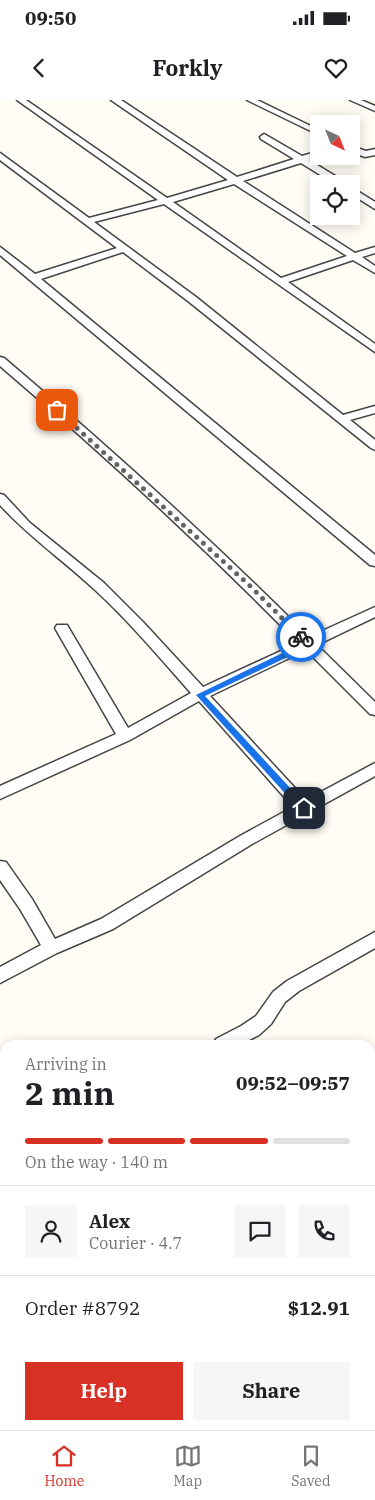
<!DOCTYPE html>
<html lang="en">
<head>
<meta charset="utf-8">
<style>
	:root { --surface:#fff; --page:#f6f6f6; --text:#202124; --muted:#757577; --line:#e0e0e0; --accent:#d93025 }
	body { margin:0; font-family:"IBM Plex Serif",serif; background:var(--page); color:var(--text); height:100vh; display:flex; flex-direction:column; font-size:19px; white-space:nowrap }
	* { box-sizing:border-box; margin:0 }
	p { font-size:16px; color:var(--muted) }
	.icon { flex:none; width:28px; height:28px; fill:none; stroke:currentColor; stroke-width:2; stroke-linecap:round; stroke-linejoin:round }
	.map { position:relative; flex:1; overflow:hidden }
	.details { position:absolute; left:0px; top:940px; width:375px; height:390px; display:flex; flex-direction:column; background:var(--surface); border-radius:15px 15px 0 0; box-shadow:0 2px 12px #0003 }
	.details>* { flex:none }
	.needle { width:32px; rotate:137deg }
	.controls { position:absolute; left:310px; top:15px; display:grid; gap:10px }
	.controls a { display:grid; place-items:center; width:50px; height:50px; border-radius:0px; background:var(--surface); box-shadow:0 2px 12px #0003; font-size:25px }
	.pin { position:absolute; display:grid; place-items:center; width:42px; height:42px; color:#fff; margin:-21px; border-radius:10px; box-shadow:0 2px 8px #0006 }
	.courier { position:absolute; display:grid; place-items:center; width:50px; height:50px; margin:-25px; border:4px solid #1a73e8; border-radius:50%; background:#fff; color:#222; box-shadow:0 1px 6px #0007 }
	.overview em { font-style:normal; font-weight:800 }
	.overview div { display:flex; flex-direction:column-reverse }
	.overview { display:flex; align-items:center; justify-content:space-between; height:85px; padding:0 25px }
	h1 { font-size:32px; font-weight:800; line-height:38px }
	.bar { display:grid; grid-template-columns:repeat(4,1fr); gap:8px 5px; align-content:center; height:60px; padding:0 25px }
	.bar i { height:6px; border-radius:4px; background:var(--line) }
	.bar .on { background:var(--accent) }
	.bar p { grid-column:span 4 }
	.line { display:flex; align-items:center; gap:12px; padding:0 25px; border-top:1px solid var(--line) }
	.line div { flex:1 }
	.round { display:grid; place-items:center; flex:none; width:52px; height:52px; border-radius:0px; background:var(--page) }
	.cta { display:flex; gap:10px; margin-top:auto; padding:10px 25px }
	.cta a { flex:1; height:58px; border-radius:0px; background:var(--accent); color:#fff; font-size:20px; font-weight:800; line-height:58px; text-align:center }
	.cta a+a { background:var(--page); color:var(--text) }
	.status { display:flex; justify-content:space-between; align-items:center; height:35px; padding:0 25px; background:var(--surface); direction:ltr }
	.status svg { height:14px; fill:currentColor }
	header { display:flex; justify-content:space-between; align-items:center; height:65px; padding:0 25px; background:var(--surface); font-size:22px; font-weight:800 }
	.menu { display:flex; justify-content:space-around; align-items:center; height:70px; border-top:1px solid var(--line); background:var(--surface); font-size:14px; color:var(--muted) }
	.menu a { display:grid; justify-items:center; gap:2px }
	.menu .on { color:var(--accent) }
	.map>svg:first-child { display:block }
</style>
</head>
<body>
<div class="status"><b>09:50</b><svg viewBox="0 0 49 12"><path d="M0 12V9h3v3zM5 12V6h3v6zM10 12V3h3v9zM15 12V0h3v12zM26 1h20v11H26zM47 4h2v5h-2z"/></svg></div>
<header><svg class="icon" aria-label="back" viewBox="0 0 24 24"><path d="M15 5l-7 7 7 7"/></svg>Forkly<svg class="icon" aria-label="heart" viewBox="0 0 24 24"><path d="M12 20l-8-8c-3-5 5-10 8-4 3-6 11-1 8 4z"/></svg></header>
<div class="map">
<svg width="375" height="1330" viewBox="0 0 375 1330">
	<rect width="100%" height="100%" fill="#fffdf5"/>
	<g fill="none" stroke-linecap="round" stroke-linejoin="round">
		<defs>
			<path id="street" d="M17 0H26L167 98 228 80 111 0H121L237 77 294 59 261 39 260 37 264 34 302 56 319 51V56H321L309 60 345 82 346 84H335L301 63 243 81 355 153 375 147V153L362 157 375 166V173L353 160 288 182 375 244V252L164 104 94 122 196 197 343 315 375 306V313L350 320 375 340V350L371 348 188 201 123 152 41 179 375 455V466L370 465 0 155V147L35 174 117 148 0 60V53L89 118 158 100ZM234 84 347 156 281 178 173 102Z
				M247 0H257L319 30V35Z
				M350 0H361L375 6V11Z
				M351 46 366 51 375 49V55L365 57 351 52Z
				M351 87 375 102V109L351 94Z
				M0 257 4 258C109 347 212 440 309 537L375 507V517L317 545 375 602V615L370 614 306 550 210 596 306 700 375 663V676L252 744 113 829 57 853 0 883V867L41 845 20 809 0 780V761L6 762 32 799 55 839 101 819 240 736 293 707 199 601 130 640 0 699V686L116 634 55 528 57 525H67L128 628 191 593C160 558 129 521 94 489 63 460 29 437 0 405V394L4 395 30 423 104 483 143 522 203 587 298 543C203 446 103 354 0 266Z
				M375 832V848L299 891 285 902 271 924 259 935 239 945H213L216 939 241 926 256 916 273 892 287 881Z
				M0 957 5 958V974L0 973Z
				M375 991V1010L370 1012V993Z
				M0 1162 5 1164V1198L0 1196Z
				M375 1162V1184L370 1186V1164Z
				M5 1270V1292L0 1294V1272Z
				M65 1325H87L86 1330H64Z"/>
		</defs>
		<use href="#street" stroke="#444" stroke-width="3"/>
		<use href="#street" fill="#fff" fill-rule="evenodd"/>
	</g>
	<path fill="#1a73e8" d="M299 535H304L311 542V546L205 596 307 706V711H301L196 595 303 543 298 537Z"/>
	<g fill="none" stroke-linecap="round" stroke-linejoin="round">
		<path stroke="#646461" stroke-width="5" stroke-dasharray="0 9" d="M57 310 248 484 301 537"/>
	</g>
</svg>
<div class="controls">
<a><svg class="needle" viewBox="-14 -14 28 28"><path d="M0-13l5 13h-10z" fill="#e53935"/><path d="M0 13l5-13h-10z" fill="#757577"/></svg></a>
<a><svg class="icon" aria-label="locate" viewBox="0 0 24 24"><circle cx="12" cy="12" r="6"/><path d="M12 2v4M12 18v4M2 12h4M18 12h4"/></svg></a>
</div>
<div class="pin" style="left:57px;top:310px;background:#ea580c"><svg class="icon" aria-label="bag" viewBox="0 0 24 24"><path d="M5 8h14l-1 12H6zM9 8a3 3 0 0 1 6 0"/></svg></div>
<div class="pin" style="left:304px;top:708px;background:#1f2937"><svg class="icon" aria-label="home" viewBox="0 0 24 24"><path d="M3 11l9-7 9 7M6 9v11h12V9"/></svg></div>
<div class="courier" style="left:301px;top:537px"><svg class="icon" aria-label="bike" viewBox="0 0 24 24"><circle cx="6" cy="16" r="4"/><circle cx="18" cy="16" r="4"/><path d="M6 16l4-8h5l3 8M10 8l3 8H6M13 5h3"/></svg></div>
<section class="details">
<div class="overview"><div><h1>2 min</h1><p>Arriving in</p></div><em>09:52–09:57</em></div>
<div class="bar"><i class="on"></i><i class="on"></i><i class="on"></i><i></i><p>On the way · 140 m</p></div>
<div class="line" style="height:90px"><a class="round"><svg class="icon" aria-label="person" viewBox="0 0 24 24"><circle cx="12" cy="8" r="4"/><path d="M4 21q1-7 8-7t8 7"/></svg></a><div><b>Alex</b><p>Courier · 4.7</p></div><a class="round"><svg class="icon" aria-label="chat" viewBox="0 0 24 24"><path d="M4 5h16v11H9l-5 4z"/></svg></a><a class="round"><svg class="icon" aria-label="phone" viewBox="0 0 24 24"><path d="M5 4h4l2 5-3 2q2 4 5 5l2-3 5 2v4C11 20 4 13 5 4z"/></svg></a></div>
<div class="line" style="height:65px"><div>Order #8792</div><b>$12.91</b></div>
<div class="cta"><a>Help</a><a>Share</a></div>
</section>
</div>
<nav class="menu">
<a class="on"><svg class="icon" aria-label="home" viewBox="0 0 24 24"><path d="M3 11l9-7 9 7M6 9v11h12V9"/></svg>Home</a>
<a><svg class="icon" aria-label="map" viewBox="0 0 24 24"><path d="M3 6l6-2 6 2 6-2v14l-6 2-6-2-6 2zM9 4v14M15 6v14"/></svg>Map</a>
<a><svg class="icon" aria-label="saved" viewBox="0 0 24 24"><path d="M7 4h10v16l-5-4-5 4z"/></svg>Saved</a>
</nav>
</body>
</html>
